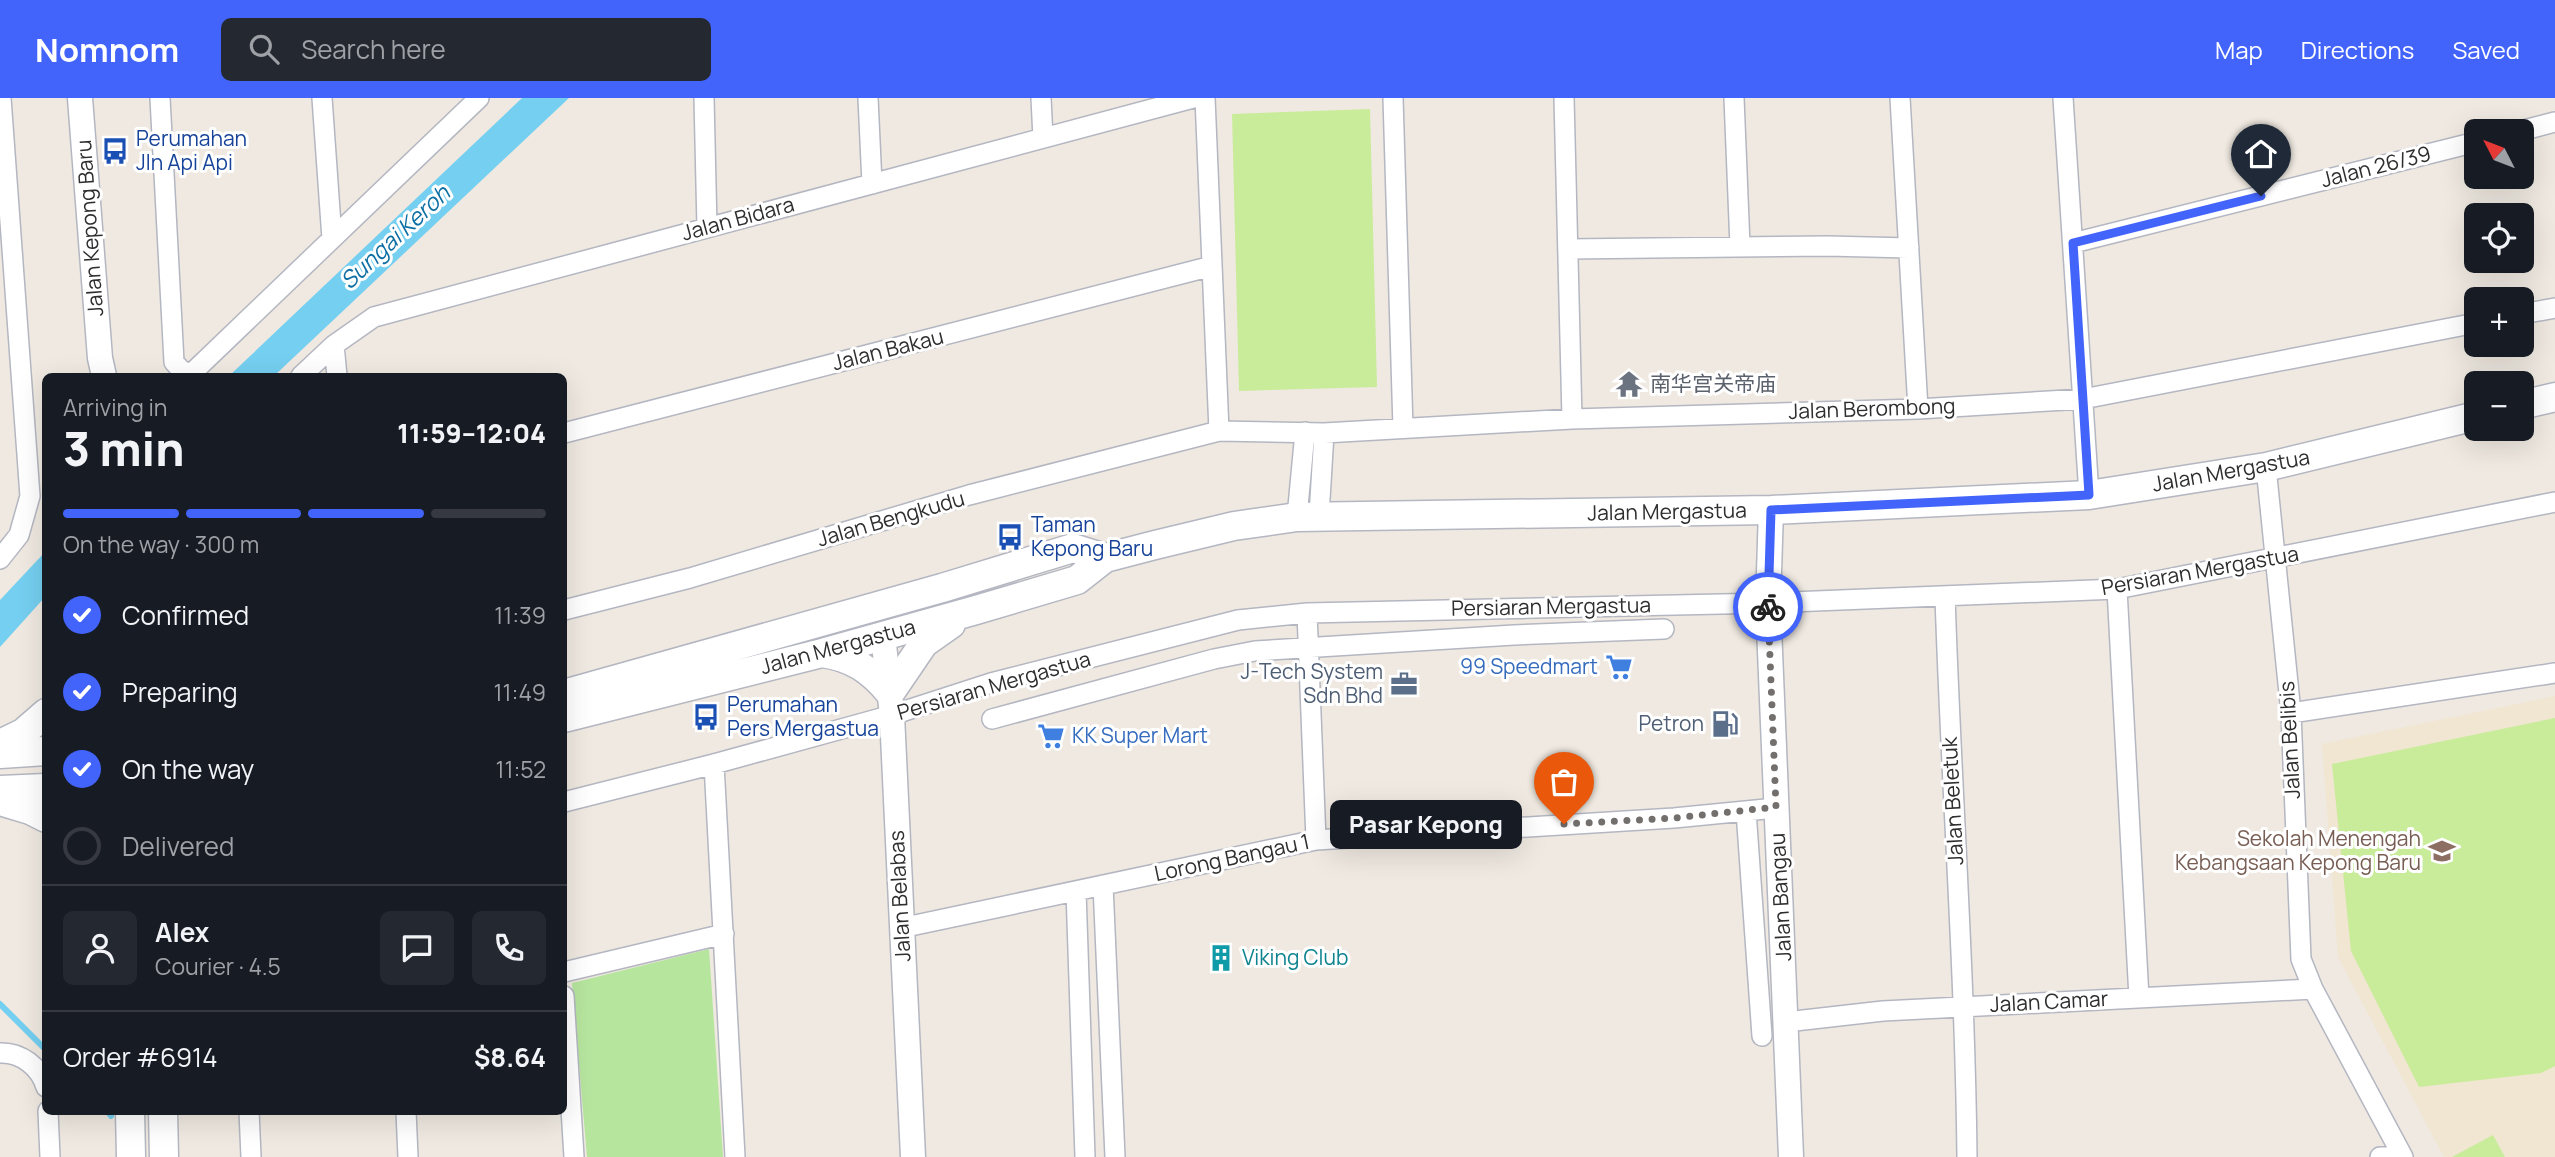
<!DOCTYPE html>
<html lang="en">
<head>
<meta charset="utf-8">
<style>
	:root { --surface:#171b24; --page:#242831; --text:#f1f3f6; --muted:#9ea1a6; --line:#363941; --accent:#4264fb }
	body { margin:0; font-family:Manrope,"Noto Sans SC",sans-serif; background:var(--page); color:var(--text); height:100vh; display:flex; flex-direction:column; font-size:26px; white-space:nowrap }
	* { box-sizing:border-box; margin:0 }
	p { font-size:23px; color:var(--muted) }
	.icon { flex:none; width:38px; height:38px; fill:none; stroke:currentColor; stroke-width:2; stroke-linecap:round; stroke-linejoin:round }
	.map { position:relative; flex:1; overflow:hidden }
	.side { position:absolute; left:42px; top:275px; width:525px; height:742px; display:flex; flex-direction:column; background:var(--surface); border-radius:10px; box-shadow:0 7px 28px #0002 }
	.side>* { flex:none }
	.needle { width:46px; rotate:312deg }
	.controls { position:absolute; left:2464px; top:21px; display:grid; gap:14px }
	.controls a { display:grid; place-items:center; width:70px; height:70px; border-radius:10px; background:var(--surface); box-shadow:0 7px 28px #0002; font-size:35px }
	.pin { position:absolute; display:grid; place-items:center; width:60px; height:60px; color:#fff; margin:-72px -30px; border-radius:50% 50% 50% 0; rotate:-45deg; box-shadow:0 0 7px #0007 }
	.pin .icon { rotate:45deg }
	.courier { position:absolute; display:grid; place-items:center; width:70px; height:70px; margin:-35px; border:5px solid #4264fb; border-radius:50%; background:#fff; color:#222; box-shadow:0 2px 9px #0007 }
	.bubble { position:absolute; height:49px; border-radius:10px; background:var(--surface); box-shadow:0 7px 28px #0002; font-size:23px; font-weight:800; line-height:49px; text-align:center }
	.head em { font-style:normal; font-weight:800 }
	.head div { display:flex; flex-direction:column-reverse }
	.head { display:flex; align-items:center; justify-content:space-between; height:119px; padding:0 21px }
	h1 { font-size:46px; font-weight:800; line-height:52px }
	.bar { display:grid; grid-template-columns:repeat(4,1fr); gap:10px 7px; align-content:center; height:84px; padding:0 21px }
	.bar i { height:9px; border-radius:5px; background:var(--line) }
	.bar .on { background:var(--accent) }
	.bar p { grid-column:span 4 }
	.line { display:flex; align-items:center; gap:18px; padding:0 21px; border-top:2px solid var(--line) }
	.line div { flex:1 }
	.round { display:grid; place-items:center; flex:none; width:74px; height:74px; border-radius:10px; background:var(--page) }
	ol { padding:0 21px; list-style:none }
	li { display:flex; align-items:center; gap:21px; height:77px }
	li p { margin-inline-start:auto }
	li .icon { padding:7px; border-radius:50%; background:var(--accent); color:#fff; stroke-width:4 }
	li:last-child { color:var(--muted) }
	li i { width:38px; height:38px; border:4px solid var(--line); border-radius:50% }
	header { display:flex; align-items:center; gap:42px; box-sizing:border-box; height:98px; padding:0 35px; background:var(--accent); color:#fff }
	header strong { font-size:33px }
	nav { display:flex; gap:38px; margin-inline-start:auto; font-size:24px }
	.search { width:490px; height:63px; background:var(--page); display:flex; align-items:center; gap:18px; box-sizing:border-box; padding:0 24px; border-radius:10px; color:var(--muted); font-size:26px }
	.map>svg:first-child { display:block }
</style>
</head>
<body>
<header>
<strong>Nomnom</strong>
<div class="search"><svg class="icon" aria-label="search" viewBox="0 0 24 24"><circle cx="10" cy="10" r="6"/><path d="M15 15l6 6"/></svg>Search here</div>
<nav><a>Map</a><a>Directions</a><a>Saved</a></nav>
</header>
<div class="map">
<svg width="2555" height="1059" viewBox="0 0 2555 1059">
	<rect width="100%" height="100%" fill="#efe9e1"/>
	<path fill="#f0e6d1" d="M2555 598V1059H2444L2338 859 2322 646Z"/>
	<path fill="#b6e59e" d="M709 851 723 1059H587L572 885Z"/>
	<path fill="#c9ec9a" d="M1370 11 1377 289 1239 293 1232 16Z
		M2555 620V968L2541 975 2419 989 2351 853 2332 666Z
		M2493 1037 2505 1059H2452Z"/>
	<path fill="#75cff0" d="M522 0H569L274 278H229Z
		M45 454V499L0 549V502Z"/>
	<g fill="none" stroke-linecap="round" stroke-linejoin="round">
		<path stroke="#75cff0" stroke-width="6" d="M0 906 46 952
			M107 1013 111 1018"/>
		<defs>
			<path id="minor" d="M160 0 174 264 181 272 191 276 479 0
				M322 0 332 141
				M704 0 707 130
				M868 0 872 86
				M1041 0 1043 40
				M1205 0 1219 333
				M1393 0 1403 330
				M1564 0 1572 321
				M1734 0 1740 148
				M1900 0 1918 311
				M2063 0 2089 397
				M2520 33 2555 24
				M2073 145 2476 44
				M1568 151 1827 148 1909 150
				M2522 216 2555 210
				M334 247 337 278
				M301 278 334 247 374 219 1193 0
				M564 335 1212 168
				M2266 369 2291 615 2301 861 2313 891 2403 1059
				M1319 418 1324 335
				M1297 419 1305 334
				M0 461 19 437 30 398 1 0
				M2117 491 2139 900
				M1945 498C1951 685 1965 872 1967 1059
				M564 512 690 480 969 397 1219 333 1324 335 1572 321 1918 311 2083 301 2476 225
				M1307 515 1316 742
				M2291 615 2555 575
				M992 621 1214 561 1255 553 1514 537 1664 531
				M714 666 735 1059
				M564 704 714 666 892 617 991 585 1238 522 1307 515 1768 505 2117 491 2555 404
				M1746 713 1762 938
				M1103 787 1115 1059
				M1076 793 1085 1059
				M901 830 1316 742 1674 720 1776 710
				M564 874 724 836
				M564 898 574 1059
				M1786 924 1883 913 2313 891
				M0 955C21 954 40 969 46 989
				M48 1013 50 1059
				M249 1013 251 1059
				M406 1013 408 1059
				M2380 1059H2403"/>
			<path id="tertiary" d="M80 0 100 260 104 278
				M1771 412 1768 505 1791 1059
				M883 538 892 617 913 1059"/>
			<path id="secondary" d="M2522 307 2555 299
				M822 555C852 559 871 572 890 595L924 545 951 526
				M564 596 942 490 1073 450 1105 460
				M564 620 822 555 976 512 1077 482 1105 460 1155 447 1234 428 1297 419 1771 412 2089 397 2266 369 2476 318
				M0 646 23 635 46 615
				M0 656 46 653
				M0 692 46 690
				M0 703 30 712 46 720
				M130 1013 131 1059
				M163 1013 164 1059"/>
		</defs>
		<use href="#minor" stroke="#b4b7c1" stroke-width="22"/>
		<use href="#tertiary" stroke="#b4b7c1" stroke-width="27"/>
		<use href="#secondary" stroke="#b4b7c1" stroke-width="31"/>
		<use href="#minor" stroke="#fff" stroke-width="19"/>
		<use href="#tertiary" stroke="#fff" stroke-width="24"/>
		<use href="#secondary" stroke="#fff" stroke-width="28"/>
	</g>
	<g fill="none" stroke-linecap="round" stroke-linejoin="round">
		<path stroke="#726f6d" stroke-width="7" stroke-dasharray="0 12.6" d="M1564 726 1674 720 1776 709 1768 509"/>
		<path stroke="#4264fb" stroke-width="9" d="M1768 509 1771 412 2089 397 2073 145 2261 98"/>
	</g>
	<defs>
		<symbol id="bus-bare" viewBox="-9 -9 18 18"><path d="M-5-6H5V4H4V6H2V4H-2V6H-4V4H-5ZM-3.5-4V0h7V-4ZM-3.5 1.2v1.5H-2V1.2ZM2 1.2v1.5H3.5V1.2Z" fill="#1a4fb4" stroke="#fff" stroke-width="2.5" paint-order="stroke"/></symbol>
		<symbol id="temple-bare" viewBox="-9 -9 18 18"><path d="M0-6L5-2H3V0L6.5 2.5H4V6H1.5V3h-3V6H-4V2.5H-6.5L-3 0V-2H-5Z" fill="#6b7280" stroke="#fff" stroke-width="2.5" paint-order="stroke"/></symbol>
		<symbol id="supermarket-bare" viewBox="-9 -9 18 18"><path d="M-6-5.5h2.5l.6 2H6L4.5 2H-2.5L-4.4-4H-6ZM-1.5 3.2a1.3 1.3 0 1 0 .1 0ZM3 3.2a1.3 1.3 0 1 0 .1 0Z" fill="#3f7fe0" stroke="#fff" stroke-width="2.5" paint-order="stroke"/></symbol>
		<symbol id="office-bare" viewBox="-9 -9 18 18"><path d="M-6-3h4V-5.5h4V-3h4V5H-6ZM-1-4.5V-3h2v-1.5ZM-6 0V1H6V0Z" fill="#5c6f8a" stroke="#fff" stroke-width="2.5" paint-order="stroke"/></symbol>
		<symbol id="fuel-bare" viewBox="-9 -9 18 18"><path d="M-5.5-6h7V0h2V4h1.3V-2.5L3-4.5l.8-.8L6-3V5H2.5V1h-1V6h-7ZM-4.2-4.7v3.2H.2V-4.7Z" fill="#5c6f8a" stroke="#fff" stroke-width="2.5" paint-order="stroke"/></symbol>
		<symbol id="school-bare" viewBox="-9 -9 18 18"><path d="M0-5L7-2L0 1L-7-2ZM-4 1L0 2.5L4 1V4Q0 6-4 4Z" fill="#8d6e63" stroke="#fff" stroke-width="2.5" paint-order="stroke"/></symbol>
		<symbol id="building-bare" viewBox="-9 -9 18 18"><path d="M-4-6H4V6H1V3H-1V6H-4ZM-2.5-4.3h1.7v1.8h-1.7ZM.8-4.3h1.7v1.8H.8ZM-2.5-1h1.7V.8h-1.7ZM.8-1h1.7V.8H.8Z" fill="#0f9aa8" stroke="#fff" stroke-width="2.5" paint-order="stroke"/></symbol>
	</defs>
	<g fill-rule="evenodd">
		<use href="#bus-bare" x="96" y="34" width="38" height="38"/>
		<use href="#temple-bare" x="1610" y="267" width="38" height="38"/>
		<use href="#bus-bare" x="991" y="420" width="38" height="38"/>
		<use href="#supermarket-bare" x="1600" y="550" width="38" height="38"/>
		<use href="#office-bare" x="1385" y="567" width="38" height="38"/>
		<use href="#bus-bare" x="687" y="600" width="38" height="38"/>
		<use href="#fuel-bare" x="1706" y="607" width="38" height="38"/>
		<use href="#supermarket-bare" x="1032" y="619" width="38" height="38"/>
		<use href="#school-bare" x="2423" y="734" width="38" height="38"/>
		<use href="#building-bare" x="1202" y="841" width="38" height="38"/>
	</g>
	<g text-anchor="middle" stroke-width="6" stroke-linejoin="round" paint-order="stroke">
		<g font-size="21" fill="#164399" stroke="#fff" text-anchor="start">
			<text x="136" y="48">Perumahan<tspan x="136" dy="24">Jln Api Api</tspan></text>
			<text x="1031" y="434">Taman<tspan x="1031" dy="24">Kepong Baru</tspan></text>
			<text x="727" y="614">Perumahan<tspan x="727" dy="24">Pers Mergastua</tspan></text>
		</g>
		<g font-size="21" fill="#2e2e2e" stroke="#fff">
			<text transform="translate(2376 69) rotate(-14)" y="7">Jalan 26/39</text>
			<text transform="translate(738 121) rotate(-15)" y="7">Jalan Bidara</text>
			<text transform="translate(90 130) rotate(-94)" y="7">Jalan Kepong Baru</text>
			<text transform="translate(888 252) rotate(-14)" y="7">Jalan Bakau</text>
			<text transform="translate(1872 311) rotate(-2)" y="7">Jalan Berombong</text>
			<text transform="translate(2231 373) rotate(-10)" y="7">Jalan Mergastua</text>
			<text transform="translate(1667 414) rotate(-1)" y="7">Jalan Mergastua</text>
			<text transform="translate(891 421) rotate(-16)" y="7">Jalan Bengkudu</text>
			<text transform="translate(2200 473) rotate(-10)" y="7">Persiaran Mergastua</text>
			<text transform="translate(1551 509) rotate(-1)" y="7">Persiaran Mergastua</text>
			<text transform="translate(838 549) rotate(-15)" y="7">Jalan Mergastua</text>
			<text transform="translate(994 588) rotate(-16)" y="7">Persiaran Mergastua</text>
			<text transform="translate(2290 642) rotate(-93)" y="7">Jalan Belibis</text>
			<text transform="translate(1953 703) rotate(-93)" y="7">Jalan Beletuk</text>
			<text transform="translate(1232 760) rotate(-12)" y="7">Lorong Bangau 1</text>
			<text transform="translate(900 798) rotate(-93)" y="7">Jalan Belabas</text>
			<text transform="translate(1781 799) rotate(-93)" y="7">Jalan Bangau</text>
			<text transform="translate(2049 904) rotate(-3)" y="7">Jalan Camar</text>
		</g>
		<g font-size="21" fill="#5b616d" stroke="#fff" text-anchor="start">
			<text x="1650" y="293">南华宫关帝庙</text>
		</g>
		<g font-size="21" fill="#366cbe" stroke="#fff" text-anchor="end">
			<text x="1598" y="576">99 Speedmart</text>
			<text x="1072" y="645" text-anchor="start">KK Super Mart</text>
		</g>
		<g font-size="21" fill="#4e5e75" stroke="#fff" text-anchor="end">
			<text x="1383" y="581">J-Tech System<tspan x="1383" dy="24">Sdn Bhd</tspan></text>
			<text x="1704" y="633">Petron</text>
		</g>
		<g font-size="21" fill="#785e54" stroke="#fff" text-anchor="end">
			<text x="2421" y="748">Sekolah Menengah<tspan x="2421" dy="24">Kebangsaan Kepong Baru</tspan></text>
		</g>
		<g font-size="21" fill="#0d838f" stroke="#fff" text-anchor="start">
			<text x="1242" y="867">Viking Club</text>
		</g>
		<g font-size="23" font-style="italic" fill="#0d6fa3" stroke="#fff">
			<text transform="translate(395 139) rotate(-43)" y="8">Sungai Keroh</text>
		</g>
	</g>
</svg>
<div class="controls">
<a><svg class="needle" viewBox="-14 -14 28 28"><path d="M0-13l5 13h-10z" fill="#e53935"/><path d="M0 13l5-13h-10z" fill="#9ea1a6"/></svg></a>
<a><svg class="icon" aria-label="locate" viewBox="0 0 24 24"><circle cx="12" cy="12" r="6"/><path d="M12 2v4M12 18v4M2 12h4M18 12h4"/></svg></a>
<a>+</a>
<a>−</a>
</div>
<div class="pin" style="left:1564px;top:726px;background:#ea580c"><svg class="icon" aria-label="bag" viewBox="0 0 24 24"><path d="M5 8h14l-1 12H6zM9 8a3 3 0 0 1 6 0"/></svg></div>
<div class="pin" style="left:2261px;top:98px;background:#1f2937"><svg class="icon" aria-label="home" viewBox="0 0 24 24"><path d="M3 11l9-7 9 7M6 9v11h12V9"/></svg></div>
<div class="courier" style="left:1768px;top:509px"><svg class="icon" aria-label="bike" viewBox="0 0 24 24"><circle cx="6" cy="16" r="4"/><circle cx="18" cy="16" r="4"/><path d="M6 16l4-8h5l3 8M10 8l3 8H6M13 5h3"/></svg></div>
<div class="bubble" style="left:1330px;top:702px;width:192px">Pasar Kepong</div>
<section class="side">
<div class="head"><div><h1>3 min</h1><p>Arriving in</p></div><em>11:59–12:04</em></div>
<div class="bar"><i class="on"></i><i class="on"></i><i class="on"></i><i></i><p>On the way · 300 m</p></div>
<ol>
<li><svg class="icon" aria-label="check" viewBox="0 0 24 24"><path d="M5 12l5 5 9-10"/></svg>Confirmed<p>11:39</p></li>
<li><svg class="icon" aria-label="check" viewBox="0 0 24 24"><path d="M5 12l5 5 9-10"/></svg>Preparing<p>11:49</p></li>
<li><svg class="icon" aria-label="check" viewBox="0 0 24 24"><path d="M5 12l5 5 9-10"/></svg>On the way<p>11:52</p></li>
<li><i></i>Delivered</li>
</ol>
<div class="line" style="height:126px"><a class="round"><svg class="icon" aria-label="person" viewBox="0 0 24 24"><circle cx="12" cy="8" r="4"/><path d="M4 21q1-7 8-7t8 7"/></svg></a><div><b>Alex</b><p>Courier · 4.5</p></div><a class="round"><svg class="icon" aria-label="chat" viewBox="0 0 24 24"><path d="M4 5h16v11H9l-5 4z"/></svg></a><a class="round"><svg class="icon" aria-label="phone" viewBox="0 0 24 24"><path d="M5 4h4l2 5-3 2q2 4 5 5l2-3 5 2v4C11 20 4 13 5 4z"/></svg></a></div>
<div class="line" style="height:91px"><div>Order #6914</div><b>$8.64</b></div>
</section>
</div>
</body>
</html>
